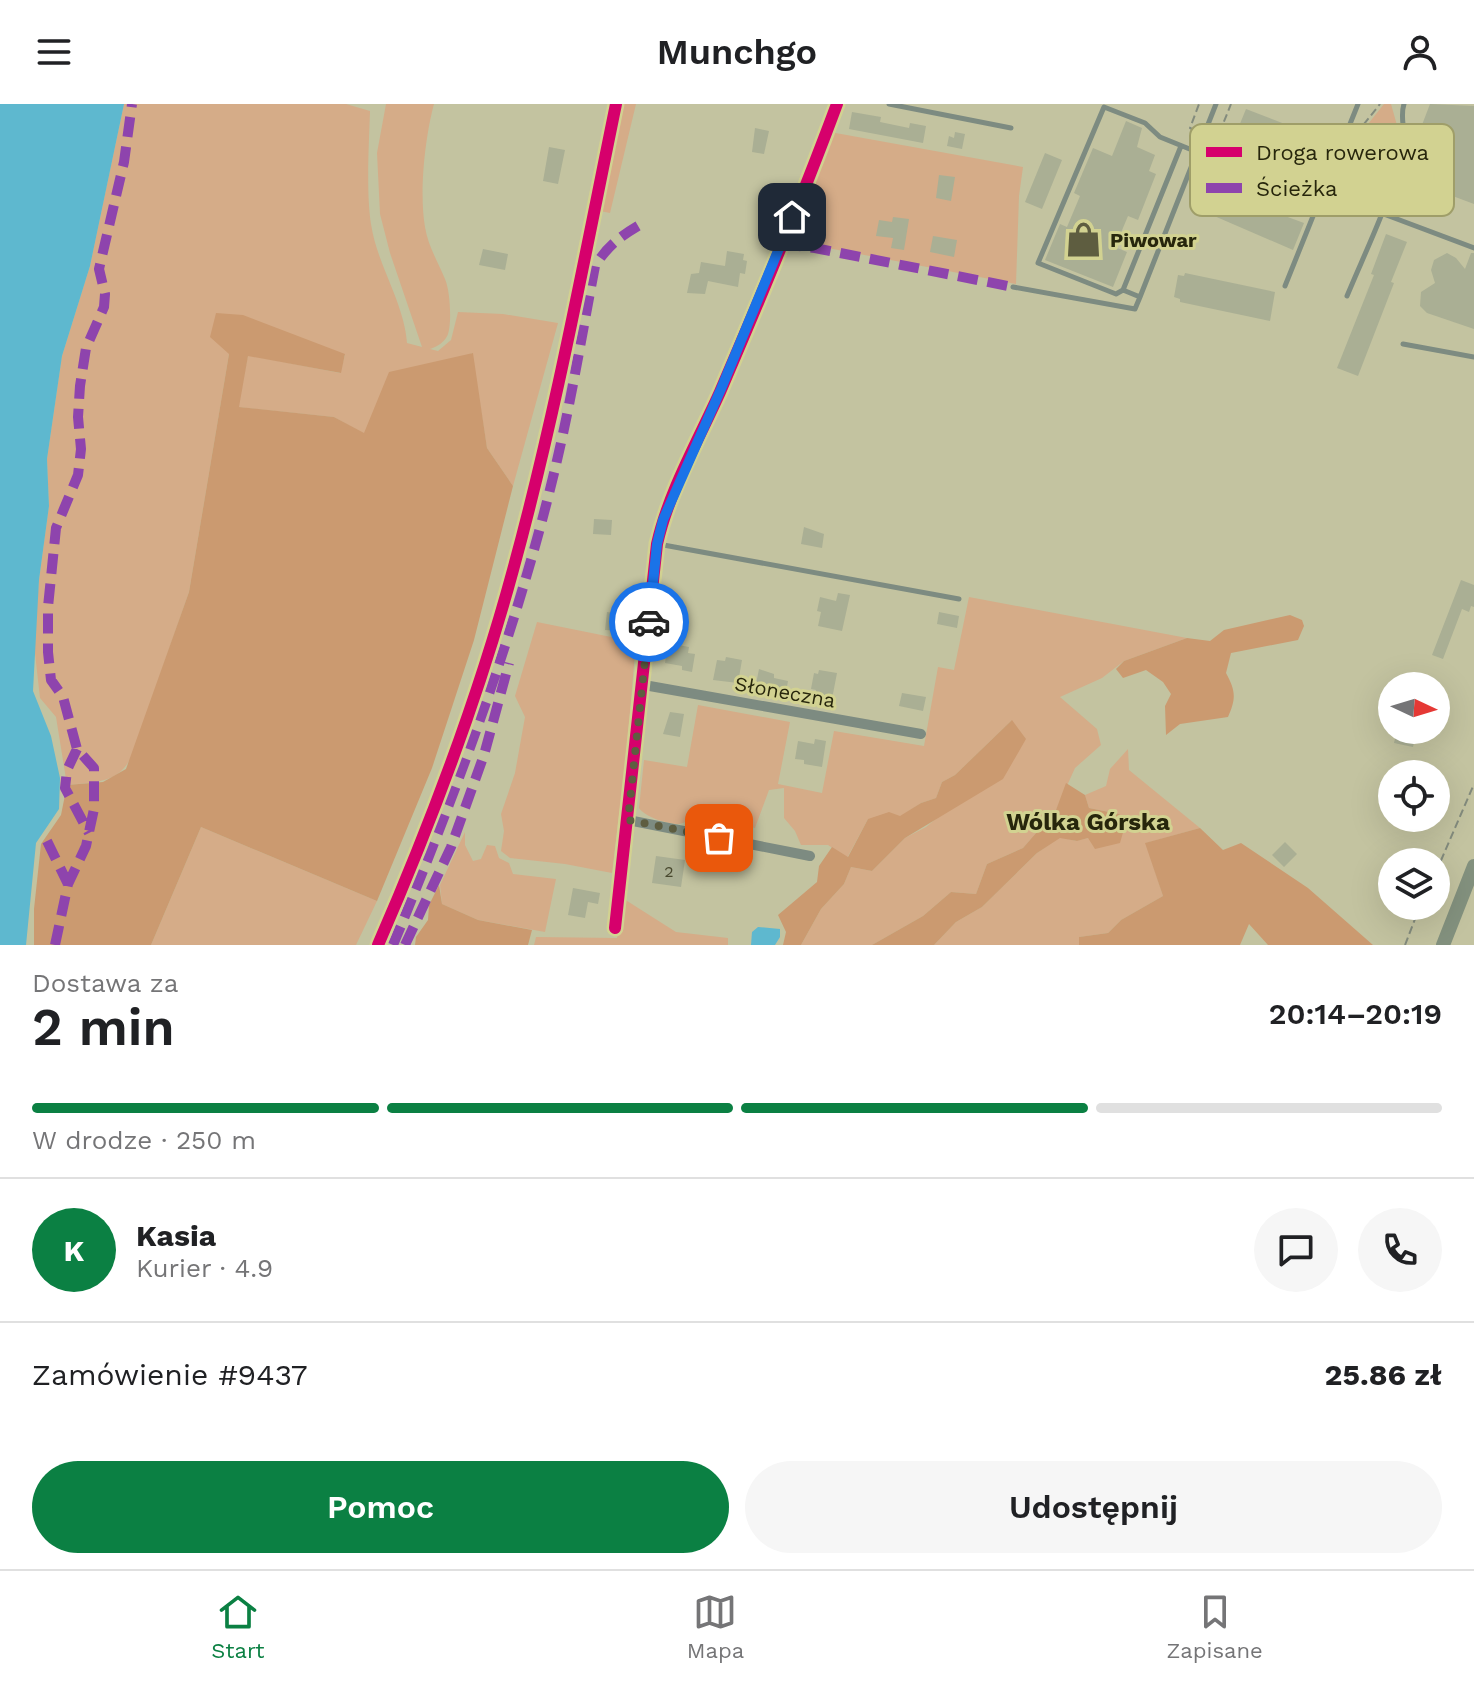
<!DOCTYPE html>
<html lang="pl">
<head>
<meta charset="utf-8">
<style>
	:root { --surface:#fff; --page:#f6f6f6; --text:#202124; --muted:#757577; --line:#e0e0e0; --accent:#0b8043 }
	body { margin:0; font-family:"Work Sans",sans-serif; background:var(--page); color:var(--text); height:100vh; display:flex; flex-direction:column; font-size:30px; white-space:nowrap }
	* { box-sizing:border-box; margin:0 }
	p { font-size:26px; color:var(--muted) }
	.icon { flex:none; width:44px; height:44px; fill:none; stroke:currentColor; stroke-width:2; stroke-linecap:round; stroke-linejoin:round }
	.map { position:relative; height:841px; overflow:hidden }
	.sheet { display:flex; flex-direction:column; background:var(--surface); flex:1 }
	.sheet>* { flex:none }
	.needle { width:52px; rotate:94deg }
	.fabs { position:absolute; left:1378px; top:568px; display:grid; gap:16px }
	.fabs a { display:grid; place-items:center; width:72px; height:72px; border-radius:50%; background:var(--surface); box-shadow:0 8px 32px #0002; font-size:40px }
	.pin { position:absolute; display:grid; place-items:center; width:68px; height:68px; color:#fff; margin:-34px; border-radius:16px; box-shadow:0 4px 12px #0006 }
	.courier { position:absolute; display:grid; place-items:center; width:80px; height:80px; margin:-40px; border:6px solid #1a73e8; border-radius:50%; background:#fff; color:#222; box-shadow:0 2px 10px #0007 }
	.headline em { font-style:normal; font-weight:600 }
	.headline div { display:flex; flex-direction:column-reverse }
	.headline { display:flex; align-items:center; justify-content:space-between; height:136px; padding:0 32px }
	h1 { font-size:52px; font-weight:600; line-height:60px }
	.bar { display:grid; grid-template-columns:repeat(4,1fr); gap:12px 8px; align-content:center; height:96px; padding:0 32px }
	.bar i { height:10px; border-radius:6px; background:var(--line) }
	.bar .current { background:var(--accent) }
	.bar p { grid-column:span 4 }
	.line { display:flex; align-items:center; gap:20px; padding:0 32px; border-top:2px solid var(--line) }
	.line div { flex:1 }
	.round { display:grid; place-items:center; flex:none; width:84px; height:84px; border-radius:42px; background:var(--page) }
	.cta { display:flex; gap:16px; margin-top:auto; padding:16px 32px }
	.cta a { flex:1; height:92px; border-radius:48px; background:var(--accent); color:#fff; font-size:32px; font-weight:600; line-height:92px; text-align:center }
	.cta a+a { background:var(--page); color:var(--text) }
	header { display:flex; justify-content:space-between; align-items:center; height:104px; padding:0 32px; background:var(--surface); font-size:36px; font-weight:600 }
	.tab-bar { display:flex; justify-content:space-around; align-items:center; height:112px; border-top:2px solid var(--line); background:var(--surface); font-size:22px; color:var(--muted) }
	.tab-bar a { display:grid; justify-items:center; gap:4px }
	.tab-bar .current { color:var(--accent) }
	.map>svg:first-child { display:block }
</style>
</head>
<body>
<header><svg class="icon" aria-label="menu" viewBox="0 0 24 24"><path d="M4 6h16M4 12h16M4 18h16"/></svg>Munchgo<svg class="icon" aria-label="person" viewBox="0 0 24 24"><circle cx="12" cy="8" r="4"/><path d="M4 21q1-7 8-7t8 7"/></svg></header>
<div class="map">
<svg width="1474" height="841" viewBox="0 0 1474 841">
	<rect width="100%" height="100%" fill="#c3c3a0"/>
	<path fill="#d5ac88" d="M124 0H346L370 7C369 41 366 87 371 120 377 161 404 198 407 239L422 243 390 149 380 110 377 49 386 0H434C425 33 419 89 425 123 428 142 438 158 445 175 450 186 452 218 448 230 446 237 437 243 430 245L438 247 451 236 458 208 503 210 558 219 513 382 487 344 472 249 364 330 334 313 238 303 248 251 340 269 345 251 229 250 189 488 132 651C120 680 94 678 67 681L56 613 40 594 34 540 39 476 49 402 47 355 62 252 90 162Z
		M617 0H636L610 109 595 106Z
		M1384 0H1391L1400 32 1386 84 1364 69 1330 103 1329 99 1360 30Z
		M830 28 1023 63 1019 92 1016 180 786 136Z
		M969 493 1187 534 1124 557 1102 574 1060 593 1097 625 1101 641 1075 664 1056 706 1023 744 987 760 976 790 951 788 923 812 872 841H801L821 805 844 780 851 763 872 767 905 734 926 723 942 710 1012 616 955 671 942 678 936 694 921 699 900 713 868 715 847 754 828 741H801L795 727 784 714V684L769 686 755 724C735 720 716 719 698 715 691 714 686 719 679 720 667 720 645 713 639 704L644 656 687 663 698 601 790 618 778 680 822 689 834 627 924 642 938 563 954 566Z
		M537 518 636 538 626 654 612 769 565 760 510 754 501 747 504 727 501 710 515 669 525 613 515 592Z
		M1128 645 1129 666 1200 724 1146 739 1163 792 1121 816 1108 829 1079 833V841H934L956 818 982 803 1037 749 1060 733 1076 737 1088 734 1102 742 1120 738 1119 710 1089 704 1085 691 1106 682 1110 665Z
		M201 723 377 797 356 841H151Z
		M465 728V741L473 757 481 755 487 741 495 742 499 754 509 759 513 770 556 775 545 828 478 816 442 800 440 781Z
		M624 795 676 828 728 834V841H534L536 833 617 834Z"/>
	<path fill="#cb9a70" d="M216 209 243 211 345 250 341 269 248 252 239 303 334 313 364 329 389 268 473 249 487 344 513 382 474 536 432 664 377 797 201 723 151 841H34V805L41 740 61 711 67 681 103 678 126 665 189 488 229 250 210 233Z
		M1290 511 1302 516 1304 522 1298 536 1231 549 1226 569C1236 587 1236 595 1228 613L1180 620 1166 631 1165 602 1171 590 1163 578 1146 566 1123 574 1116 565 1124 557 1187 534 1210 537 1224 526Z
		M1012 616 1026 635 1003 675 905 734 872 767 851 763 844 780 821 805 801 841H783L786 828 778 811 817 778 819 762 832 743 848 753 868 715 889 708 900 712 921 699 936 694 942 678 955 671Z
		M1066 679 1085 691 1089 704 1119 710 1126 718 1120 739 1095 745 1088 734 1077 737 1060 734 1037 749 982 803 956 818 934 841H872L923 812 951 788 976 790 987 760 1023 744 1056 706Z
		M1200 724 1223 746 1241 739 1308 784 1373 841H1268L1249 820 1240 841H1079V833L1108 829 1121 816 1163 792 1145 739Z
		M439 781 442 800 478 816 532 826 528 841H415L416 833 428 816 429 801Z"/>
	<path fill="#5eb8cf" d="M0 0H124L90 162 62 252 47 355 49 402 39 476 33 587 51 632 60 674 59 705 36 739 26 841H0Z
		M758 823 780 825V833L775 841H751L752 828Z"/>
	<path fill="#aaaf94" d="M1430 0 1474 2V100L1402 73Z
		M1246 5 1336 40 1325 67 1235 32Z
		M852 8 881 13 880 18 909 24 910 19 926 22 923 39 849 25Z
		M1126 17 1142 24 1137 43 1155 51 1149 67 1156 70 1138 116 1128 112 1115 143 1127 148 1113 183 1045 156 1060 120 1067 123 1080 92 1074 89 1093 44 1112 52Z
		M755 24 769 27 764 50 752 48Z
		M955 28 965 30 962 45 947 42 949 32 954 34Z
		M549 43 565 46 558 80 543 77Z
		M1045 49 1062 56 1042 105 1025 98Z
		M939 71 955 73 951 97 936 94Z
		M1215 81 1259 98 1258 102 1304 119 1293 146 1205 108Z
		M893 113 909 115 904 146 891 144 893 134 876 132 879 116 892 118Z
		M1386 130 1407 138 1391 178 1394 179 1358 272 1337 264 1374 171 1371 170Z
		M933 132 957 136 954 153 930 148Z
		M483 145 508 150 505 166 479 161Z
		M727 147 744 150 743 156 747 157 745 170 740 169 738 183 708 177 705 190 687 189 691 170 699 169 701 158 725 162Z
		M1447 149 1456 154 1465 165 1471 149H1474V225L1427 209 1420 202 1421 188 1435 179 1431 166 1434 156Z
		M1185 169 1275 188 1270 217 1180 198V195L1174 193 1178 171 1184 172Z
		M594 415 612 416 611 431 593 430Z
		M804 423 824 430 822 444 801 440Z
		M1461 476 1474 481V503L1471 502 1469 508 1462 505 1443 555 1432 551Z
		M838 489 850 491 842 527 818 522 821 508 817 507 820 493 836 497Z
		M607 508 622 510 620 527 605 526Z
		M939 508 959 512 957 524 937 520Z
		M668 539 689 543 688 549 695 550 692 568 682 566V562L665 559Z
		M726 553 742 556 738 579 713 576 717 556 725 557Z
		M759 565 774 570V574L788 577 786 588 755 585Z
		M819 566 837 569 832 595 815 592 816 586 811 585 814 569 818 570Z
		M902 589 926 593 923 607 899 602Z
		M670 608 684 610 680 633 663 630Z
		M1397 626H1417L1413 643 1394 639Z
		M815 635 826 637 822 663 804 660V656L795 655 798 637 814 640Z
		M1285 738 1297 750 1284 763 1272 751Z
		M656 752 685 756 681 783 652 779Z
		M573 784 600 789 598 800 588 798 585 814 568 811Z"/>
	<g fill="none" stroke-linecap="round" stroke-linejoin="round">
		<path stroke="#838b7d" stroke-width="2" stroke-dasharray="8 4" stroke-linecap="butt" d="M1196 27 1190 24 1199 0
			M1356 30 1380 0
			M1215 40 1231 0
			M1436 768 1474 680
			M1405 841 1420 802"/>
		<path stroke="#7d8b81" stroke-width="5" d="M889 0 1011 24
			M1198 44 1251 65 1269 91 1290 98 1300 92 1303 80 1298 71 1254 54 1241 60
			M1197 48 1160 33 1145 19 1104 3 1038 159 1116 190 1123 186 1140 193 1216 0
			M1381 109 1474 144
			M1285 182 1358 0
			M1013 183 1135 205 1140 193
			M1123 186 1181 42
			M1347 192C1366 146 1393 92 1403 43 1407 28 1399 15 1404 0
			M1403 240 1474 253
			M658 440 959 495"/>
		<path stroke="#7d8b81" stroke-width="10" d="M644 581 921 630
			M628 716 810 752
			M615 824 657 440C669 387 698 337 720 288 761 193 801 97 837 0"/>
		<path stroke="#83917e" stroke-width="14" d="M1443 841 1474 762"/>
		<path stroke="#8e44ad" stroke-width="10" stroke-dasharray="20 10" stroke-linecap="butt" d="M781 140 815 144 1013 183
			M77 645 67 666 65 684 89 729
			M47 737 68 780
			M55 841 68 780 86 742 94 705V664L77 645 63 593 51 576 48 548V503L56 424 78 371 81 345 78 313 80 282 86 244 104 203 105 190 99 165 124 58 132 0
			M393 841C457 686 516 528 555 365 571 298 582 230 595 162 608 141 622 131 643 119
			M405 841 451 743 484 651 509 559"/>
		<defs>
			<path id="cycleway" d="M615 824 657 440C669 387 698 337 720 288 761 193 801 97 837 0
				M378 841C431 719 478 595 513 466 555 313 584 156 616 0"/>
		</defs>
		<use href="#cycleway" stroke="#d2d291" stroke-width="17"/>
		<use href="#cycleway" stroke="#d6006c" stroke-width="12"/>
	</g>
	<g fill="none" stroke-linecap="round" stroke-linejoin="round">
		<path stroke="#5e5d40" stroke-width="8" stroke-dasharray="0 14.4" d="M649 518 628 716 719 734"/>
		<path stroke="#1a73e8" stroke-width="10" d="M649 518 657 440 663 416 721 285 792 113"/>
	</g>
	<defs>
		<symbol id="shop-bare" viewBox="-9 -9 18 18"><path d="M-5-2.5h2.3a2.7 3.5 0 0 1 5.4 0H5L5.5 6h-11ZM-1.5-2.5h3a1.5 2.3 0 0 0-3 0Z" fill="#5e5d40" stroke="#d2d291" stroke-width="2.5" paint-order="stroke"/></symbol>
	</defs>
	<g fill-rule="evenodd">
		<use href="#shop-bare" x="1058" y="110" width="51" height="51"/>
	</g>
	<g text-anchor="middle" stroke-width="6" stroke-linejoin="round" paint-order="stroke">
		<g font-size="16" fill="#48482e">
			<text x="669" y="773">2</text>
		</g>
		<g font-size="20" font-weight="bold" fill="#27260c" stroke="#d2d291" text-anchor="start">
			<text x="1110" y="143">Piwowar</text>
		</g>
		<g font-size="20" fill="#27260c" stroke="#d2d291">
			<text transform="translate(785 588) rotate(10)" y="7">Słoneczna</text>
		</g>
		<g font-size="24" font-weight="bold" fill="#27260c" stroke="#d2d291">
			<text x="1088" y="726">Wólka Górska</text>
		</g>
	</g>
	<rect x="1190" y="20" width="264" height="92" rx="12" fill="#d2d291" stroke="#9f9e69" stroke-width="2"/>
	<rect x="1206" y="43" width="36" height="10" fill="#d6006c"/>
	<rect x="1206" y="79" width="36" height="10" fill="#8e44ad"/>
	<g font-size="22" fill="#27260c">
		<text x="1256" y="56">Droga rowerowa</text>
		<text x="1256" y="92">Ścieżka</text>
	</g>
</svg>
<div class="fabs">
<a><svg class="needle" viewBox="-14 -14 28 28"><path d="M0-13l5 13h-10z" fill="#e53935"/><path d="M0 13l5-13h-10z" fill="#757577"/></svg></a>
<a><svg class="icon" aria-label="locate" viewBox="0 0 24 24"><circle cx="12" cy="12" r="6"/><path d="M12 2v4M12 18v4M2 12h4M18 12h4"/></svg></a>
<a><svg class="icon" aria-label="layers" viewBox="0 0 24 24"><path d="M12 4l9 5-9 5-9-5zM3 14l9 5 9-5"/></svg></a>
</div>
<div class="pin" style="left:719px;top:734px;background:#ea580c"><svg class="icon" aria-label="bag" viewBox="0 0 24 24"><path d="M5 8h14l-1 12H6zM9 8a3 3 0 0 1 6 0"/></svg></div>
<div class="pin" style="left:792px;top:113px;background:#1f2937"><svg class="icon" aria-label="home" viewBox="0 0 24 24"><path d="M3 11l9-7 9 7M6 9v11h12V9"/></svg></div>
<div class="courier" style="left:649px;top:518px"><svg class="icon" aria-label="car" viewBox="0 0 24 24"><path d="M5 17H2v-5l4-1 3-4h7l3 4 3 1v5h-3M9 17h6M6 11h13"/><circle cx="7" cy="17" r="2"/><circle cx="17" cy="17" r="2"/></svg></div>
</div>
<section class="sheet">
<div class="headline"><div><h1>2 min</h1><p>Dostawa za</p></div><em>20:14–20:19</em></div>
<div class="bar"><i class="current"></i><i class="current"></i><i class="current"></i><i></i><p>W drodze · 250 m</p></div>
<div class="line" style="height:144px"><b class="round" style="background:var(--accent);color:#fff">K</b><div><b>Kasia</b><p>Kurier · 4.9</p></div><a class="round"><svg class="icon" aria-label="chat" viewBox="0 0 24 24"><path d="M4 5h16v11H9l-5 4z"/></svg></a><a class="round"><svg class="icon" aria-label="phone" viewBox="0 0 24 24"><path d="M5 4h4l2 5-3 2q2 4 5 5l2-3 5 2v4C11 20 4 13 5 4z"/></svg></a></div>
<div class="line" style="height:104px"><div>Zamówienie #9437</div><b>25.86 zł</b></div>
<div class="cta"><a>Pomoc</a><a>Udostępnij</a></div>
</section>
<nav class="tab-bar">
<a class="current"><svg class="icon" aria-label="home" viewBox="0 0 24 24"><path d="M3 11l9-7 9 7M6 9v11h12V9"/></svg>Start</a>
<a><svg class="icon" aria-label="map" viewBox="0 0 24 24"><path d="M3 6l6-2 6 2 6-2v14l-6 2-6-2-6 2zM9 4v14M15 6v14"/></svg>Mapa</a>
<a><svg class="icon" aria-label="saved" viewBox="0 0 24 24"><path d="M7 4h10v16l-5-4-5 4z"/></svg>Zapisane</a>
</nav>
</body>
</html>
